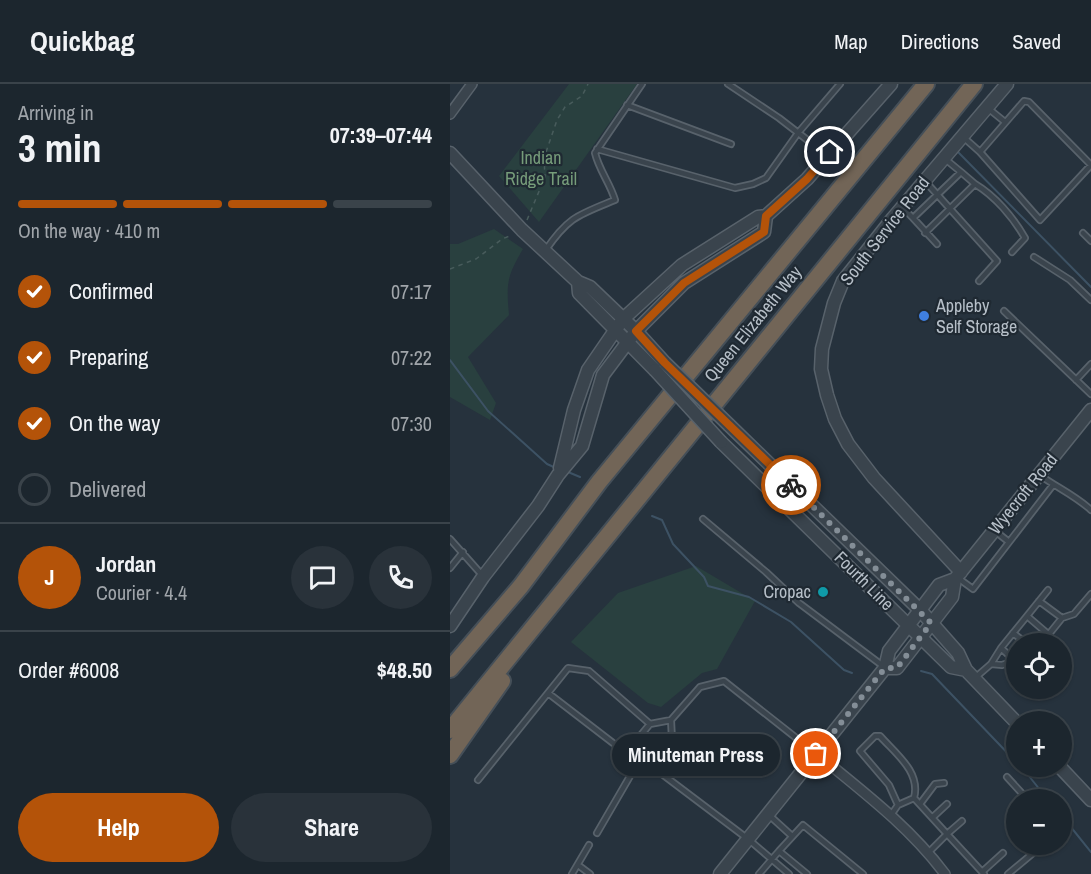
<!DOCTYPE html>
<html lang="en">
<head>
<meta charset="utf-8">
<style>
	:root { --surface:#1c262e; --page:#29323a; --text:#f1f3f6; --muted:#a0a5aa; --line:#3a434a; --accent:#b45309 }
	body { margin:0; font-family:"Archivo Narrow",sans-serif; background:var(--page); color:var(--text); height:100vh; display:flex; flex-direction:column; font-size:22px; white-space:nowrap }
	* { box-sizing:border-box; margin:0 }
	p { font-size:20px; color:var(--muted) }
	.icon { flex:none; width:33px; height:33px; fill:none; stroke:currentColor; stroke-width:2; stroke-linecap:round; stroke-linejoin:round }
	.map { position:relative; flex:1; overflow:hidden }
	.sheet { display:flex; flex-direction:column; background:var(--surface); width:450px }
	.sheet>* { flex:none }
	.buttons { position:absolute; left:556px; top:549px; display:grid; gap:12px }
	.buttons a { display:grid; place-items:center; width:66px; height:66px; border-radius:50%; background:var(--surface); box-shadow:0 2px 4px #0004,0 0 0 2px var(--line); font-size:30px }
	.pin { position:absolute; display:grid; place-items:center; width:51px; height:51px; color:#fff; margin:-26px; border:3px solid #fff; border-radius:50%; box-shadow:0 2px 6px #0007 }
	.courier { position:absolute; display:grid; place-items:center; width:60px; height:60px; margin:-30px; border:4px solid #b45309; border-radius:50%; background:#fff; color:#222; box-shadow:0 2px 8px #0007 }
	.bubble { position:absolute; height:42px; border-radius:21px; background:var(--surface); box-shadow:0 2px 4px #0004,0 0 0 2px var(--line); font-size:20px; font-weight:700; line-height:42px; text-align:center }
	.summary em { font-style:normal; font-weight:700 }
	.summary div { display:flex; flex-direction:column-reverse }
	.summary { display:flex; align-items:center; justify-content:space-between; height:102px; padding:0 18px }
	h1 { font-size:39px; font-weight:700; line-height:45px }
	.bar { display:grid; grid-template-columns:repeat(4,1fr); gap:9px 6px; align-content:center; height:72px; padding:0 18px }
	.bar i { height:8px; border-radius:4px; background:var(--line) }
	.bar .current { background:var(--accent) }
	.bar p { grid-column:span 4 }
	.line { display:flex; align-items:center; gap:15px; padding:0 18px; border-top:2px solid var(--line) }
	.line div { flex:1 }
	.round { display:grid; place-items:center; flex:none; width:63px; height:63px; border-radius:32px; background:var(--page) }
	ol { padding:0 18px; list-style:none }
	li { display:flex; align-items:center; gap:18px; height:66px }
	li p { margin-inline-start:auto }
	li .icon { padding:6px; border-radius:50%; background:var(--accent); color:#fff; stroke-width:4 }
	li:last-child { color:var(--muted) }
	li i { width:33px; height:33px; border:3px solid var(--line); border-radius:50% }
	.cta { display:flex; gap:12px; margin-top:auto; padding:12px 18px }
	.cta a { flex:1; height:69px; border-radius:36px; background:var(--accent); color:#fff; font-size:24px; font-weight:700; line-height:69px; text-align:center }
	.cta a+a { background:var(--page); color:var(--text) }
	header { display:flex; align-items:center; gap:36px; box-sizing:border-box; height:84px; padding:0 30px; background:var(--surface); border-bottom:2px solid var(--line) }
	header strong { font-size:28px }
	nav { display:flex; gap:33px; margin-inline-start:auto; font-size:21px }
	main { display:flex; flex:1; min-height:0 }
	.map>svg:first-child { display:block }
</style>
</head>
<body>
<header>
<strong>Quickbag</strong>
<nav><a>Map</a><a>Directions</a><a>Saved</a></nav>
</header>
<main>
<section class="sheet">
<div class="summary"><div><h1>3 min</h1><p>Arriving in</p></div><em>07:39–07:44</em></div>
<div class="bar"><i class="current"></i><i class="current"></i><i class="current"></i><i></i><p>On the way · 410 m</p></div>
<ol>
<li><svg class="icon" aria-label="check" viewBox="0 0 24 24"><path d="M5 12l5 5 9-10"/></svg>Confirmed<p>07:17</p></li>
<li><svg class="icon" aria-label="check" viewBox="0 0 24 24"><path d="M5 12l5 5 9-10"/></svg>Preparing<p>07:22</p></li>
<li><svg class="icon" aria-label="check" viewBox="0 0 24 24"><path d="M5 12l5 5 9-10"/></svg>On the way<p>07:30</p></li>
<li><i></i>Delivered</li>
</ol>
<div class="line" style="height:108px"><b class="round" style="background:var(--accent);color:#fff">J</b><div><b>Jordan</b><p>Courier · 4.4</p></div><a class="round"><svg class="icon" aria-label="chat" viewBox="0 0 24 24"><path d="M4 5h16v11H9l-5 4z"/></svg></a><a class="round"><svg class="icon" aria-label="phone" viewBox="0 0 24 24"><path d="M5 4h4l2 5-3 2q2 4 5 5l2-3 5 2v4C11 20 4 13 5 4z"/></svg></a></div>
<div class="line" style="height:78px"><div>Order #6008</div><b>$48.50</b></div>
<div class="cta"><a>Help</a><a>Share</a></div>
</section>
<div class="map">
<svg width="641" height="790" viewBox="0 0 641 790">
	<rect width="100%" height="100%" fill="#26323d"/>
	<path fill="#29403f" d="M119 0H187L89 138 49 92Z
		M44 145 73 165C57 192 56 199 59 231L18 273 46 319 40 336 0 313V160H8Z
		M246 482 305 517 267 585 252 589 211 623 198 619 121 558 168 509Z"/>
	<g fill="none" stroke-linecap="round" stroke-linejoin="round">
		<path stroke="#3d5264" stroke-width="2" d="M507 67 641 203
			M0 276 38 327 97 380 106 384
			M118 388 130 393
			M202 432 212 436 223 460 254 493 258 502 299 513 341 538 394 586 402 589
			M471 587 482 590 567 679
			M571 682 598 716
			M612 732 641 768"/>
		<defs>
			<path id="service" d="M278 0 329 34 369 65 378 68
				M177 21 281 60
				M539 25 555 38
				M512 52 530 68 574 17 579 18 641 81 590 136 530 68
				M147 65 285 104 303 100 316 94 348 49 390 0
				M475 97 547 177 529 197
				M525 100C545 112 563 133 575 154L562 168
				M452 123 463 134 511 88 494 74
				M463 134 487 160
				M475 149 525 100 511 88
				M633 149 641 157
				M95 167C118 133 128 131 165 116 160 99 149 86 145 69L192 0
				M584 173 620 196 641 216
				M554 227 641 310
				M626 296 641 280
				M591 392C608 404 626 412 641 426
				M253 435 316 488 349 519 433 582
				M545 447 559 458
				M0 455 32 491
				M0 484 13 468
				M508 494 523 505 603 401
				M589 517 612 534 591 560
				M577 532 598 550
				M612 534 624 530 641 510
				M563 549 577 560
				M551 564 565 577
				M541 580 552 581 567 576
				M526 593 541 580 551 564 598 506
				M98 609 176 669 183 687 204 684 298 755 339 790
				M221 636 250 603 274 597 364 668
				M176 669 200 640 221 636
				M204 684 222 656 221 636
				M557 693 578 716
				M28 696 118 584 139 587 200 640
				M464 714 497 750 479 768
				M470 720 485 700 494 699
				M441 731 448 721 464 714C471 688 446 670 430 652H425L410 667 439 701 448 721
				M320 732 342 752
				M483 733 497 720
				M512 737 497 750 534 790
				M147 749 183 687
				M128 781 140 790
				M532 788 553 769
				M122 790 139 761
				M309 790 329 767
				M357 790 329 767 353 741 413 790
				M558 790 594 760"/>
			<path id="minor" d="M0 30 22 0
				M367 670C412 707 459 742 495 790"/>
			<path id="tertiary" d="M0 69 72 146 128 198 140 203 186 247 215 279
				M128 198 129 209 205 286
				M279 341 471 527 508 569 516 586 567 639
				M271 358 501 583 516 586
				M110 384 124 326 138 286 173 235 232 181 308 133 316 132 357 95 441 0
				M511 488 424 394 398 360 385 335 377 311 371 285 372 265 384 219 393 197 443 134 557 0
				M0 542 33 493 88 422 108 391 132 362 153 291 186 247 234 199 314 148 316 132
				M435 584H447L502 513 505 495
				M609 682 641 716
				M270 790 435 584 439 567 489 501 505 495 641 326"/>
			<path id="motorway" d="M0 585 71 502 149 398 476 0
				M0 646 524 0
				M0 671 52 597"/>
		</defs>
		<use href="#service" stroke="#58626b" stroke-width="8"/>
		<use href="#minor" stroke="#58626b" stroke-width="12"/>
		<use href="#tertiary" stroke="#58626b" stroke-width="15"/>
		<use href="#motorway" stroke="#454f58" stroke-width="20"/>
		<path stroke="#485c5c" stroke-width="1.5" stroke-dasharray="4.5 4.5" stroke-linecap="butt" d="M77 136 95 93 94 74 107 36 115 23 132 12 138 0
			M0 185 26 175 52 155 62 151"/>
		<use href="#service" stroke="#3a444d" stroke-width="4.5"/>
		<use href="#minor" stroke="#3a444d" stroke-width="9"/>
		<use href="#tertiary" stroke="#3a444d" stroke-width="12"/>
		<use href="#motorway" stroke="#726557" stroke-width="16"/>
		<defs>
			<path id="tertiary-bridge" d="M215 279 279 341
				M205 286 271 358"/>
		</defs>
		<use href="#tertiary-bridge" stroke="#58626b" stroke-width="15" stroke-linecap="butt"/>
		<use href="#tertiary-bridge" stroke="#3a444d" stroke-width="12"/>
	</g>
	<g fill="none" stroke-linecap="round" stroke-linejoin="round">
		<path stroke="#848e97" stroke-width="6" stroke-dasharray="0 10.8" d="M341 401 481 539 447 584H435L366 670"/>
		<path stroke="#b45309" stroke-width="8" d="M341 401 215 279 186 247 234 199 314 148 316 132 357 95 380 68"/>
	</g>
	<circle fill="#3f7fe0" stroke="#1f2932" stroke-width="2" cx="474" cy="232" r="6"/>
	<circle fill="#0f9aa8" stroke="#1f2932" stroke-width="2" cx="373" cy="508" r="6"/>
	<g text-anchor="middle" stroke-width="4.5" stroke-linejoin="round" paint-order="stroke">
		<g font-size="18" fill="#769c7a" stroke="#1f2932">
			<text x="91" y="80">Indian<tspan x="91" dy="21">Ridge Trail</tspan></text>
		</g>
		<g font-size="18" fill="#b6bfc8" stroke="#1f2932">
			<text transform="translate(435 147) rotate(-52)" y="6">South Service Road</text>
			<text transform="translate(303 240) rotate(-51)" y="6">Queen Elizabeth Way</text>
			<text transform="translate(573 410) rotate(-51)" y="6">Wyecroft Road</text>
			<text transform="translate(414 497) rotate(45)" y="6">Fourth Line</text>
		</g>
		<g font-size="18" fill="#b6bfc8" stroke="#1f2932" text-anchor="start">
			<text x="486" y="228">Appleby<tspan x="486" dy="21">Self Storage</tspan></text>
			<text x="361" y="514" text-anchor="end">Cropac</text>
		</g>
	</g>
</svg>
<div class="buttons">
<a><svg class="icon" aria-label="locate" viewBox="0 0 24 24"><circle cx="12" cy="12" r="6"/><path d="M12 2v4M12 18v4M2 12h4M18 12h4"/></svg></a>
<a>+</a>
<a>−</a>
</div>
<div class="pin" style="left:366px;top:670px;background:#ea580c"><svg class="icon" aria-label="bag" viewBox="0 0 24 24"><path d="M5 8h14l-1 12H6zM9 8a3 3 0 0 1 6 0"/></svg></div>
<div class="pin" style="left:380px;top:68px;background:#1f2937"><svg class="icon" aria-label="home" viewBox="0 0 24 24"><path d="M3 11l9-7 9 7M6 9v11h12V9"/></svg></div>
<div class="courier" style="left:341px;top:401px"><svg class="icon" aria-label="bike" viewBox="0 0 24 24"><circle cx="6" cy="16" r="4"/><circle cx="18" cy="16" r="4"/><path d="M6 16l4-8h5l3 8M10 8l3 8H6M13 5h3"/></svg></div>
<div class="bubble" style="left:162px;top:650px;width:168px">Minuteman Press</div>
</div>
</main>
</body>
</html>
